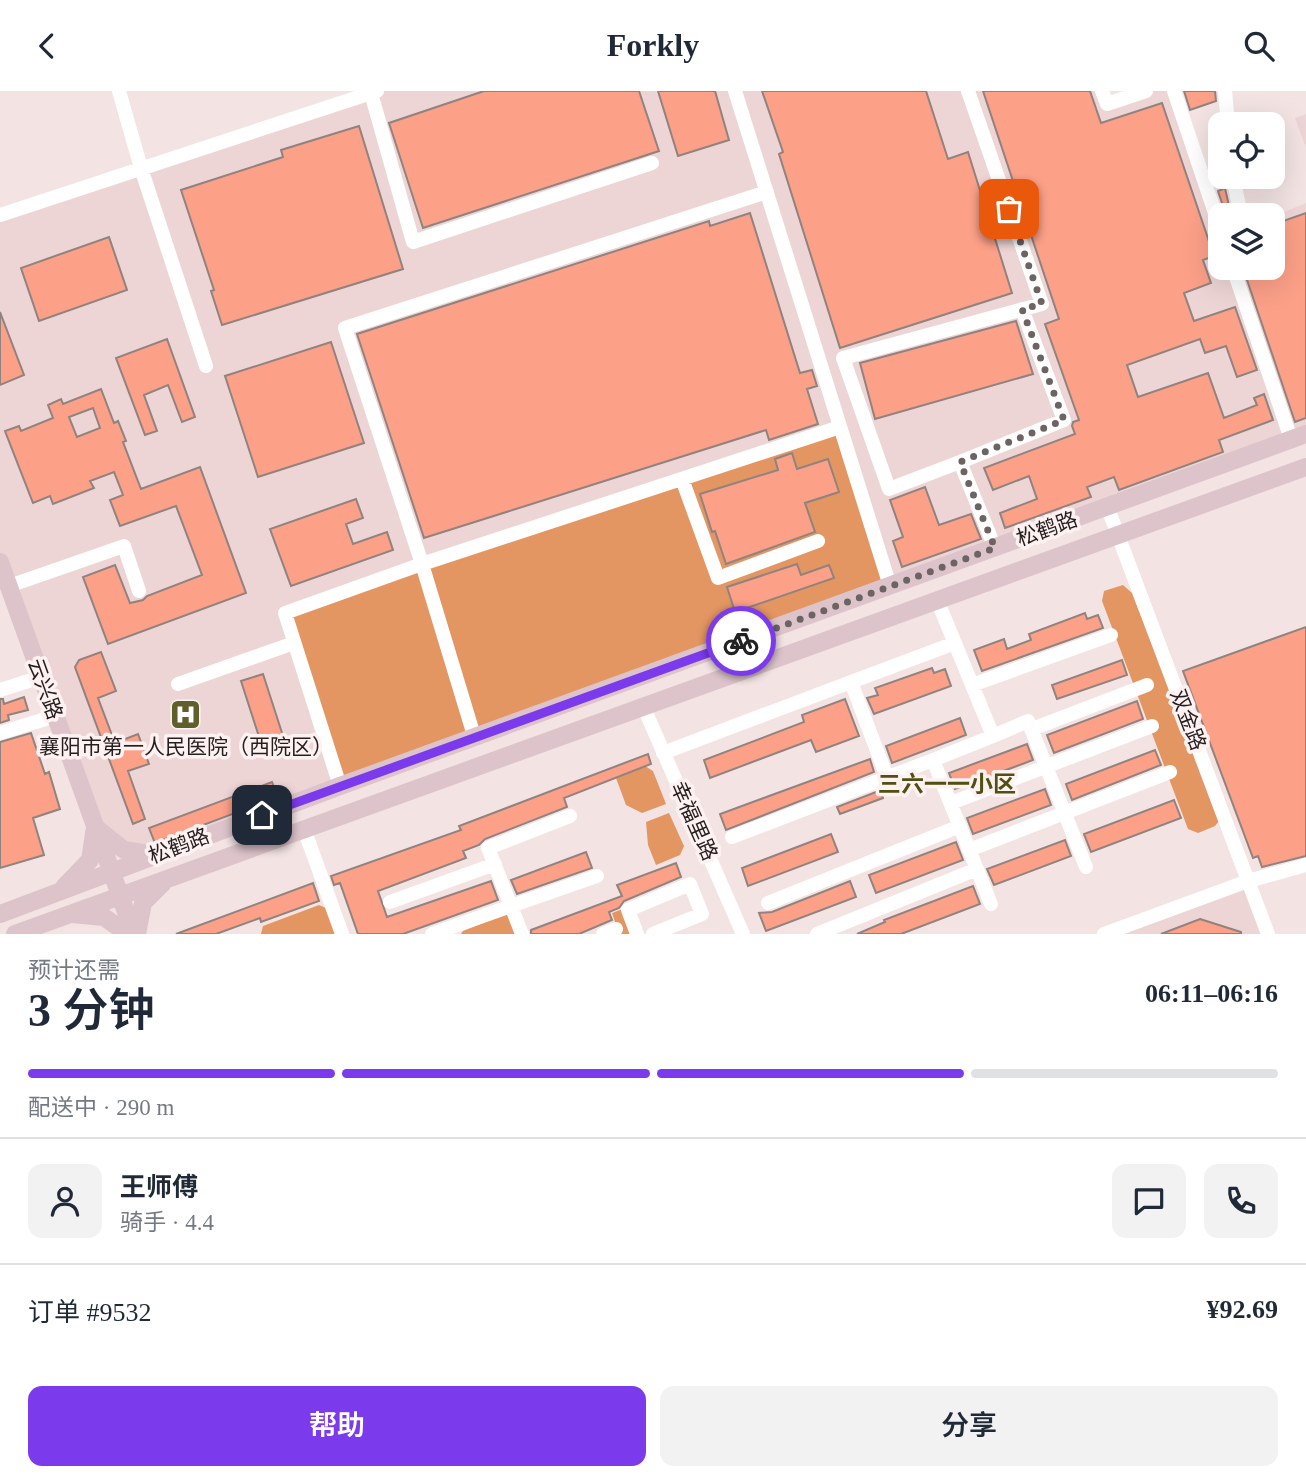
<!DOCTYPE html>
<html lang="zh">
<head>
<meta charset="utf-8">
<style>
	:root { --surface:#fff; --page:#f2f2f3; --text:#1f2937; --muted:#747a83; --line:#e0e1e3; --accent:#7c3aed }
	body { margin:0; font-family:"Times New Roman","Noto Sans SC",serif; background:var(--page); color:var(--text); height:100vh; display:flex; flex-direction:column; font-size:26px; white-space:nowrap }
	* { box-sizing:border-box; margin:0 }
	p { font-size:23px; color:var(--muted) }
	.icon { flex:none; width:38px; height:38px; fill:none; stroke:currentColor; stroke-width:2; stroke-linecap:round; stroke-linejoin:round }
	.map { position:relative; height:843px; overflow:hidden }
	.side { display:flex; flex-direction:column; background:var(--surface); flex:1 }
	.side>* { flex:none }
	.tools { position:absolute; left:1208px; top:21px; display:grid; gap:14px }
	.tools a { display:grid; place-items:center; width:77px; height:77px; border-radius:14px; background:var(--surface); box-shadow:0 7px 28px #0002; font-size:35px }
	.pin { position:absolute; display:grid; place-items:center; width:60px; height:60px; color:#fff; margin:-30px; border-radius:14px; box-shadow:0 4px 10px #0006 }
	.courier { position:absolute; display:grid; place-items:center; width:70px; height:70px; margin:-35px; border:5px solid #7c3aed; border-radius:50%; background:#fff; color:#222; box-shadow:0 2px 9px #0007 }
	.headline em { font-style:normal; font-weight:600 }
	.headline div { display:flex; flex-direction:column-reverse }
	.headline { display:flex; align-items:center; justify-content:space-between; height:119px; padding:0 28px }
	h1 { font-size:46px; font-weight:600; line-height:52px }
	.bar { display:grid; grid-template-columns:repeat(4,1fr); gap:10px 7px; align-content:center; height:84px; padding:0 28px }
	.bar i { height:9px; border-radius:5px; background:var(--line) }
	.bar .current { background:var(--accent) }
	.bar p { grid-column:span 4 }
	.line { display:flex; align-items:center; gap:18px; padding:0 28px; border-top:2px solid var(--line) }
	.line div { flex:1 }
	.round { display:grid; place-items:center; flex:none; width:74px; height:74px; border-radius:14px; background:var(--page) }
	.cta { display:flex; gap:14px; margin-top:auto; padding:14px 28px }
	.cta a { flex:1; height:80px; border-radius:14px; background:var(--accent); color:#fff; font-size:28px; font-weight:600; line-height:80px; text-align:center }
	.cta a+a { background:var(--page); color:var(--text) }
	header { display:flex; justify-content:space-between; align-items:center; height:91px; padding:0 28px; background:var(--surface); font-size:32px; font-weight:600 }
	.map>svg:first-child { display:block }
</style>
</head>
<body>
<header><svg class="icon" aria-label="back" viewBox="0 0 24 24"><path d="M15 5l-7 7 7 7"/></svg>Forkly<svg class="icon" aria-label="search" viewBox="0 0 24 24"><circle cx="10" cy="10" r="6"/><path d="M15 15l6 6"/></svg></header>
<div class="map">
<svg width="1306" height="843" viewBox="0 0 1306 843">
	<rect width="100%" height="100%" fill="#f3e3e3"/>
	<path fill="#eed5d5" d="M377 0H1102L1106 13 1146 0H1174L1220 137V177H1272V126L1306 112V343L157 764 124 759 95 736 0 471V124Z
		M1306 23V57L1295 27Z
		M1248 790 1268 843H1104Z"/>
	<path fill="#e39662" d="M840 336 890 495 340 695 285 522Z
		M1123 494 1132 502 1220 729 1215 735 1198 742 1188 738 1102 510 1104 500Z
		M645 675 653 680 666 713 642 722 626 714 616 687Z
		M669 722 684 755 680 764 656 774 648 754 646 731Z
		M319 814 326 817 335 843H261L263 835Z
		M623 818 635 843H619L612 822Z
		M508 822 519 843H461L463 840Z"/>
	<path fill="#fca088" stroke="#90837f" stroke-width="2" fill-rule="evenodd" d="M484 0H639L659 60 423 137 389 32Z
		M658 0H715L729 49 678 65Z
		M762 0H926L948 68 968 61 1012 202 840 257 779 63 783 61Z
		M983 0H1090L1101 32 1162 12 1214 165 1203 169 1211 192 1184 202 1194 230 1235 216 1257 279 1237 286 1226 255 1205 262 1200 248 1127 274 1138 306 1208 282 1224 327 1257 314 1254 307 1264 303 1273 329 1219 349 1223 361 1119 399 1114 386 1087 396 1091 406 1005 437 1000 422 1037 408 1029 385 993 399 984 377 1075 343 1072 335 1073 331 1079 329 1045 233 1059 228Z
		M1184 0H1215L1216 10 1190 19Z
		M359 35 403 178 222 234 211 200 214 199 181 99 283 66 281 59Z
		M1225 97 1231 124H1226L1218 100Z
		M750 122 800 282 812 279 817 295 807 298 818 333 769 349 766 339 424 447 357 243 709 130 710 135Z
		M1306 122V327L1295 331 1243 177H1272V134Z
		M109 146 127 199 39 230 21 177Z
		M0 221 24 284 0 294Z
		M1016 230 1033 283 875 328 860 272Z
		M167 248 195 326 182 331 168 294 144 304 157 340 145 344 116 267Z
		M331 251 364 352 258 386 225 285Z
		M101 298 114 332 118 330 126 350 123 351 141 398 200 376 246 502 108 553 83 486 115 474 130 512 143 509 147 505 202 484 176 415 120 435 110 409 123 404 114 381 90 390 94 397 53 413 50 405 33 412 5 340 19 335 21 340 53 327 48 314 61 308 63 313ZM93 317 100 337 77 346 69 326Z
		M792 362 797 378 828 368 839 401 805 412 815 441 726 473 715 440 712 441 700 403 778 379 775 368Z
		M925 396 939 434 971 423 981 448 902 476 893 450 903 446 890 409Z
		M356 408 363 427 346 433 353 453 387 441 393 459 291 495 270 438Z
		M797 473 801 484 829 474 834 487 735 521 727 496Z
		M1085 522 1087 528 1098 524 1103 537 982 580 974 559 1004 548 1007 558 1031 549 1029 543Z
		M1306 536V765L1262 776 1258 765 1253 767 1183 580Z
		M101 561 116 600 98 607 115 652 138 643 149 673 128 680 145 728 133 733 75 576 79 569Z
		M1122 569 1127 584 1057 608 1052 594Z
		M932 577 934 582 945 578 951 595 874 623 867 607 878 604 875 597Z
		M263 583 284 648 262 655 241 590Z
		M24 606 28 619 8 624 9 629 0 632V608H3L4 613Z
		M845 608 859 645 816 661 811 649 710 687 704 669 804 631 802 624Z
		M1137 610 1143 628 1054 662 1047 644Z
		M960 627 966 644 892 672 886 655Z
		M31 642 45 683 49 681 60 718 33 727 44 764 0 777V651Z
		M1027 653 1033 669 955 698 949 682Z
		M1155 659 1161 674 1072 709 1066 693Z
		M648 663 651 673 564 707 567 716 485 748 479 754 463 760 466 767 378 800 387 826 491 790 498 809 403 843H358L340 792 334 794 331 785 461 739 459 735Z
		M870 668 874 681 726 739 720 723Z
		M272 691 278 706 155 752 149 737Z
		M1045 698 1051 714 973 743 967 727Z
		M881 699 883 707 840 723 837 716Z
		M1174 709 1181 727 1091 761 1084 743Z
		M831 743 838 761 748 795 742 777Z
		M1065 749 1071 765 994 794 987 778Z
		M956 751 963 769 876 802 869 784Z
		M586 761 592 777 517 803 511 789Z
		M676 772 681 786 624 810 619 817 609 821 612 829 579 843H531V839L622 805 617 794Z
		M850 790 856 806 766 840 759 822 772 821Z
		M313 792 319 810 261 831 260 827 216 843H176Z
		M973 795 980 813 901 843H857L885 831 884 829Z
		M1200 828 1241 841V843H1161Z"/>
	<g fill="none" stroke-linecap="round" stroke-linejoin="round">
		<path stroke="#fff" stroke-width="14" d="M119 0 141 77 206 275
			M735 0 890 495
			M968 0 1042 213 843 267 889 398 960 371 995 457
			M1102 0 1107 13 1146 0
			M1174 0 1220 137
			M1225 0 1228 33
			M371 2 413 151 652 72
			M1233 86 1241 124
			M0 124 377 0
			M1233 177 1291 348
			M960 371 1064 329 1022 218
			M682 388 718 487 818 450
			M1107 415 1268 843
			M9 495 124 455 139 500
			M938 511 993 645 933 669 991 813
			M178 593 294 552
			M972 594 1111 544
			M0 599 41 586
			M644 617 743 843
			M1032 638 1147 594
			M0 642 55 625
			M993 645 1028 630 1086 776
			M475 648 422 473 345 237 767 101
			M663 662 851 591
			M887 686 851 591 955 552
			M340 695 285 522 422 473 840 336
			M951 712 1152 635
			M570 725 488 757 511 815 597 785
			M304 738 342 843
			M732 746 933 669
			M969 759 1170 681
			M390 811 495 773
			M768 812 960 735
			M432 843 511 815 522 843
			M603 843 616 838
			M637 843 628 819 690 793 702 823 653 843
			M817 843 977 778
			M1104 843 1248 790 1306 774"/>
		<path stroke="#ddc4cb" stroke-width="18" d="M0 471 134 843
			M64 796 90 769 95 736 124 759 155 764
			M0 823 340 695 1306 343
			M73 823 104 826 128 843
			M15 843 1306 376
			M137 843 143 812 163 792"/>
	</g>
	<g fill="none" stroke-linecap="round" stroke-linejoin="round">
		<path stroke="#6c6363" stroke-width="7" stroke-dasharray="0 12.6" d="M741 550 995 457 960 371 1064 329 1022 218 1042 213 1009 118"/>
		<path stroke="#7c3aed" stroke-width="9" d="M262 724 741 550"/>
	</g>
	<defs>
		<symbol id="hospital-square" viewBox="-11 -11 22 22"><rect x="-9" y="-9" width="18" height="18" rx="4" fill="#5f5f2b" stroke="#fef1f1"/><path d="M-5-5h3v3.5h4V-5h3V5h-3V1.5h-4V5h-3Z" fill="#fff"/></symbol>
	</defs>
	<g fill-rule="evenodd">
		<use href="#hospital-square" x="168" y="606" width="35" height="35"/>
	</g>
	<g text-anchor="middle" stroke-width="7" stroke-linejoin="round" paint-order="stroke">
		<g font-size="21" fill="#241e1e" stroke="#fef1f1">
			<text transform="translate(1047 438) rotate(-20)" y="7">松鹤路</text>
			<text transform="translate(45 598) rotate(70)" y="7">云兴路</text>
			<text transform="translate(1188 629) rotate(69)" y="7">双金路</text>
			<text transform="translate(694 730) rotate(66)" y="7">幸福里路</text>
			<text transform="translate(179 755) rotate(-21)" y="7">松鹤路</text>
		</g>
		<g font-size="21" fill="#241e1e" stroke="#fef1f1">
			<text x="186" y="663">襄阳市第一人民医院（西院区）</text>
		</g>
		<g font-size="23" font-weight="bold" fill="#515013" stroke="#fef1f1">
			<text x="947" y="701">三六一一小区</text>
		</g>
	</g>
</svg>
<div class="tools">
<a><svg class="icon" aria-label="locate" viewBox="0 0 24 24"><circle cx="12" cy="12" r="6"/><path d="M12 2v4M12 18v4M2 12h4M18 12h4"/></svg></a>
<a><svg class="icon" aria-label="layers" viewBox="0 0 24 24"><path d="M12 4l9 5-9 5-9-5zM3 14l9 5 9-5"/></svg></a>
</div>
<div class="pin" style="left:1009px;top:118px;background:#ea580c"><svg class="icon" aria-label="bag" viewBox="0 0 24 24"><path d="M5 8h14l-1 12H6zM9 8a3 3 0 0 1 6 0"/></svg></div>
<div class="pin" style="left:262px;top:724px;background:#1f2937"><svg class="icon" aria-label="home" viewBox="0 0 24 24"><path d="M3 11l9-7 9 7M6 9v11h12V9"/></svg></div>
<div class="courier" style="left:741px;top:550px"><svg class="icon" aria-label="bike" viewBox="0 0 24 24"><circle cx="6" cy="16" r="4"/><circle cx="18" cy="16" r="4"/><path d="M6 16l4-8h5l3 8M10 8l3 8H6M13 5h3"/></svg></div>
</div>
<section class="side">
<div class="headline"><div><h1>3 分钟</h1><p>预计还需</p></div><em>06:11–06:16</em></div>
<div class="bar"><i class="current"></i><i class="current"></i><i class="current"></i><i></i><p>配送中 · 290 m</p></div>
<div class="line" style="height:126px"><a class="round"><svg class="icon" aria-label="person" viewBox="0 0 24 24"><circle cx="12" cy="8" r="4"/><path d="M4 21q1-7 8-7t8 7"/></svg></a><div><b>王师傅</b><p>骑手 · 4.4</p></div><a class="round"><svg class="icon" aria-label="chat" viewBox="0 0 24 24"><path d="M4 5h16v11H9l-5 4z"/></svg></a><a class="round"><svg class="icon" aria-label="phone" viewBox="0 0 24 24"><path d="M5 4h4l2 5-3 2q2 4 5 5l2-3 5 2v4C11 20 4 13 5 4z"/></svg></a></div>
<div class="line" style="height:91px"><div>订单 #9532</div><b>¥92.69</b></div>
<div class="cta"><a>帮助</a><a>分享</a></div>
</section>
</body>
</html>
